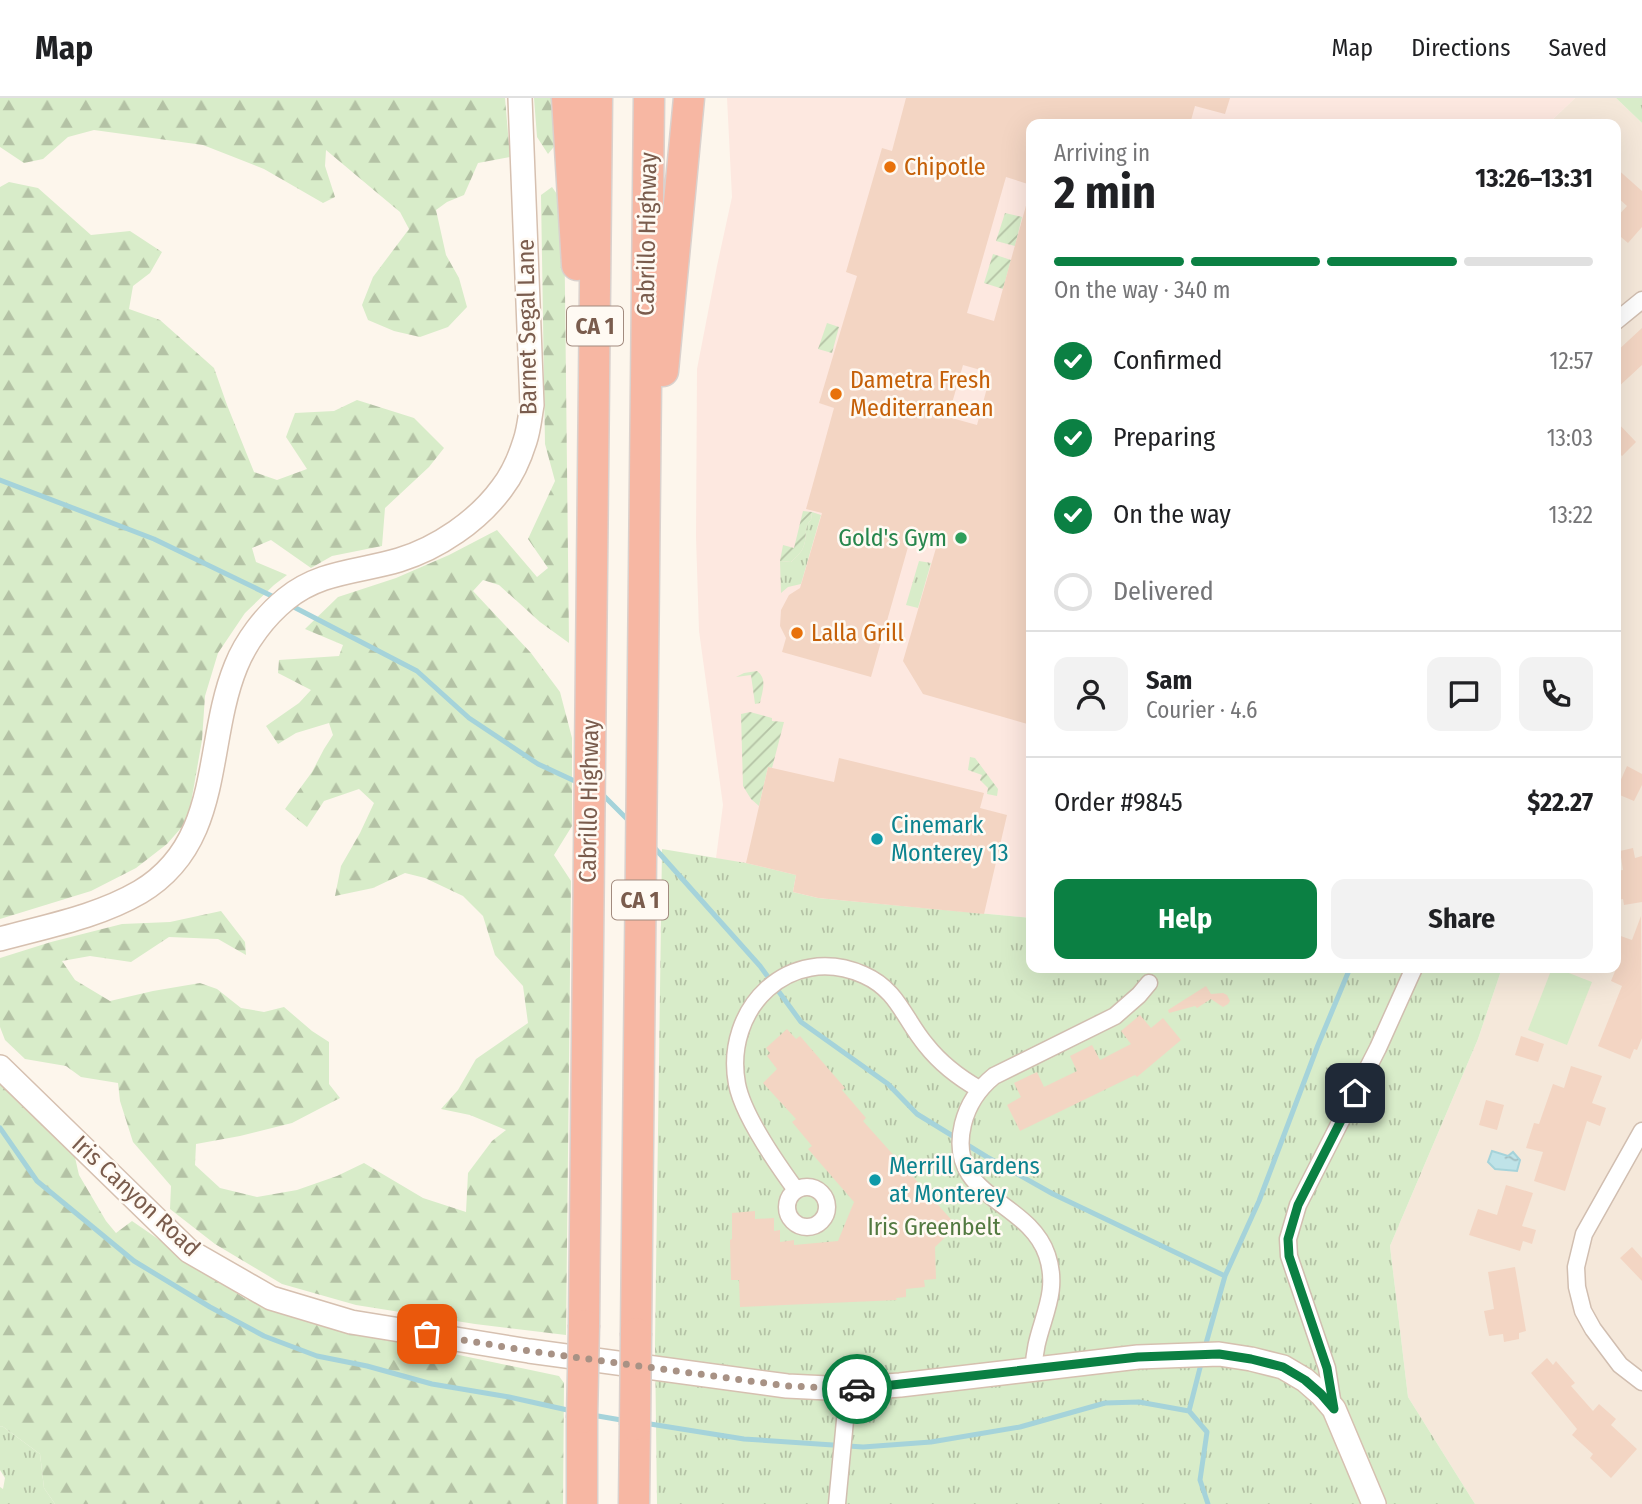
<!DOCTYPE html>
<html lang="en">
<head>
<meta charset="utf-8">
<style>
	:root { --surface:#fff; --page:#f2f2f2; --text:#202124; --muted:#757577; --line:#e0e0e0; --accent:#0b8043 }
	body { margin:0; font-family:"Fira Sans Condensed",sans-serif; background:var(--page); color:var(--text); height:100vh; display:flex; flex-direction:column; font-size:26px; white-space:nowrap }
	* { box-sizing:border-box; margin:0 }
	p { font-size:23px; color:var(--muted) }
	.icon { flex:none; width:38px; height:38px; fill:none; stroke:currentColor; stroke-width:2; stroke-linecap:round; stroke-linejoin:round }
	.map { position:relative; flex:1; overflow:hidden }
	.sheet { position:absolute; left:1026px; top:21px; width:595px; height:854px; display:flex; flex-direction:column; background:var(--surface); border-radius:14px; box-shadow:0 7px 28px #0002 }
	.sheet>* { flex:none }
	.pin { position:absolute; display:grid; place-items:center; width:60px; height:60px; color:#fff; margin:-30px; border-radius:14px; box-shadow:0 4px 10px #0006 }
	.courier { position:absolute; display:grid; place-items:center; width:70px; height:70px; margin:-35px; border:5px solid #0b8043; border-radius:50%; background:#fff; color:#222; box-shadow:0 2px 9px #0007 }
	.head em { font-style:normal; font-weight:700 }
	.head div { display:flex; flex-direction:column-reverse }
	.head { display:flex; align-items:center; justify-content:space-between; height:119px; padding:0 28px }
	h1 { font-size:46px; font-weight:700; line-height:52px }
	.bar { display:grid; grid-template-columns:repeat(4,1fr); gap:10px 7px; align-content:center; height:84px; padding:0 28px }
	.bar i { height:9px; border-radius:5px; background:var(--line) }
	.bar .selected { background:var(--accent) }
	.bar p { grid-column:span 4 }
	.line { display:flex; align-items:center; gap:18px; padding:0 28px; border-top:2px solid var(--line) }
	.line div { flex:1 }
	.round { display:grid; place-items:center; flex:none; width:74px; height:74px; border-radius:14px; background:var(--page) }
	ol { padding:0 28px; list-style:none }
	li { display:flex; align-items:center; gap:21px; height:77px }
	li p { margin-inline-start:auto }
	li .icon { padding:7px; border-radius:50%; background:var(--accent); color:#fff; stroke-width:4 }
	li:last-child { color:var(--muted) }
	li i { width:38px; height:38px; border:4px solid var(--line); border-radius:50% }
	.primary-button { display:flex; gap:14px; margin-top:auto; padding:14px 28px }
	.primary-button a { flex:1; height:80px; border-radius:14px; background:var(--accent); color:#fff; font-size:28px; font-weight:700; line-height:80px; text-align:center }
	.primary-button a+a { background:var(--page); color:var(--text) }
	header { display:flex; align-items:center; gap:42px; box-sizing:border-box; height:98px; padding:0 35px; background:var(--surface); border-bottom:2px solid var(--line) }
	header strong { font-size:33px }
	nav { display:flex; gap:38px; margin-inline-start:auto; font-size:24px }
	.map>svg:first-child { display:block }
</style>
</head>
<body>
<header>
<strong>Map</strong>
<nav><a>Map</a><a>Directions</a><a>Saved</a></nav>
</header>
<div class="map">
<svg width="1642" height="1406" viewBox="0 0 1642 1406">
	<defs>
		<pattern id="grass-tufts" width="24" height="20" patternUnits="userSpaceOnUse" patternTransform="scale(1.75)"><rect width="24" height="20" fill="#d8ecc9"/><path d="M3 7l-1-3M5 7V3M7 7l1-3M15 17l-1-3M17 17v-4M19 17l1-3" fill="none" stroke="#b4c2a5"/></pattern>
		<pattern id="forest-firs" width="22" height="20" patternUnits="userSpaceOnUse" patternTransform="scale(1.75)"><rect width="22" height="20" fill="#d8ecc9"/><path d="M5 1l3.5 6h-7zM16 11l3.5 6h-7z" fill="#b4c2a5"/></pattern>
		<pattern id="garden-furrows" width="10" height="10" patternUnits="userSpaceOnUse" patternTransform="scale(1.75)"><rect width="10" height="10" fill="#d8ecc9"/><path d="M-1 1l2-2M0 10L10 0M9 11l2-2" fill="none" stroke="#b4c2a5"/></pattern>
		<pattern id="water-ripples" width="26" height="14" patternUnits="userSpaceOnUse" patternTransform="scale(1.75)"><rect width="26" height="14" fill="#bfe3e8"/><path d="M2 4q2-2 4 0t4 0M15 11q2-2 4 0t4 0" fill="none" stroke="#a0bbbe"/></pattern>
	</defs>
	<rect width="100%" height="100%" fill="#fdf6ec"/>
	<path fill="#f5e8da" d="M1575 0H1616L1642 25V1406H1475L1408 1299 1390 1148 1478 941 1502 870H1615V26H1548Z"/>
	<path fill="#fde8e0" d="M727 0H1575L1548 26H1031V820L818 800 793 794 796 778 716 760 723 707 699 533 696 439 697 271 717 168 732 99Z"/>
	<path fill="url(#grass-tufts)" d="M1616 0H1642V25Z
		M812 414 821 417 801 486 788 489 781 495 780 463 791 464C795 460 801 455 803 450 808 440 803 429 811 422Z
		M919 463 931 465 918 510 906 507Z
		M662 751 746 765 796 777 793 794 818 800 1031 820V870H1502L1478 941 1390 1148 1408 1299 1475 1406H657L655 1246Z
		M2 1328 40 1356 44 1390 55 1406H0V1389L3 1391 5 1380 0 1372V1329Z"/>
	<path fill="url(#forest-firs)" d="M0 0H505L510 59 478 65 464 97 447 104 436 112 446 157 459 180 467 209 448 229 420 239 394 233 368 222 362 207 373 179 409 131 400 114 326 52 325 68 335 99 323 105 264 71 203 47 94 32 68 39 43 61 24 65 0 49Z
		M534 0H554L557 45 548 56 537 39Z
		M9 84 38 90 91 137 130 133 162 154 150 175 133 188 129 211 160 222 214 270 227 307 254 374 277 382 307 371 286 339 295 315 334 313 357 302 414 320 444 350 429 369 385 410 382 448 332 458 311 470 271 442 252 450 256 464 287 477 274 487 245 515 218 555 205 598 202 642 188 722 167 746 136 770 91 793 0 821V89Z
		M552 89 564 106 569 545 540 524 499 487 483 482 473 493 531 555 560 594 572 640V728L554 757 571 783 566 1237 475 1226 356 1207 282 1186 215 1146 170 1111 171 1088 133 1044 120 1003 118 985 81 979 66 968 25 961 5 942 0 929V860L51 844 122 826 170 824 221 813 245 844 246 857 218 841 169 839 131 864 90 858 62 863 75 882 110 903 153 893 200 885 217 891 241 910 264 914 284 909 312 933 329 944V986L340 1000 292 1025 240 1038 196 1046 195 1067 220 1090 257 1099 297 1092 337 1078 364 1065 423 1100 466 1114 468 1075 492 1043 506 1032 470 1017 441 1011 458 992 476 961 528 925 523 888 495 857 483 818 463 798 425 780 405 775 373 790 335 798 341 768 360 735 374 705 359 691 324 703 307 729 285 711 312 674 324 651 333 637 329 625 296 635 278 646 266 628 299 605 311 592 278 575 279 562 339 558 343 547 305 531 338 499 396 480 449 457 497 432 537 479 548 470 528 441 555 383 545 346 541 97Z
		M0 981 74 1055 79 1077 106 1123 116 1135 132 1123 244 1200 284 1217 321 1228 559 1278 564 1285 563 1406H55L44 1390 40 1356 2 1328 0 1329Z"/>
	<path fill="url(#garden-furrows)" d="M1005 115 1022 119 1015 148 996 143Z
		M993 156 1011 162 1003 191 984 185Z
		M827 225 839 229 832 255 818 251Z
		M803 413 812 414 811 422C803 429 808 440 803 450 801 455 795 460 791 464L780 463 783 447 794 450Z
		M757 573C768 581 762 594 760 605L755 606 751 577 736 579 744 575Z
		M750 614 772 620V623L784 624 772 670 768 669 759 708 751 701 743 688 741 616Z
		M970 659 975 660 998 691 997 698 987 696 988 690 980 682 982 677 968 672Z"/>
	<path fill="#d8ecc9" d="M1552 870H1556L1592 884 1567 947 1528 932Z"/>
	<path fill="url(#water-ripples)" stroke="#a5d3da" stroke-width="2" d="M1492 1053 1508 1058 1513 1054 1520 1062 1517 1073 1495 1071 1488 1064Z"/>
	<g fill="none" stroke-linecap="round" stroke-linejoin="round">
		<path stroke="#a5d3da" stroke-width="5" d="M0 382 154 441 276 500
			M288 506 417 573 469 620 538 666 579 685
			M601 695 631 725
			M652 747 760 868 801 924 888 986 917 1016 987 1059 1053 1096 1225 1178
			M0 1030 37 1083 134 1163 210 1209 264 1238 317 1258 367 1268 432 1286 509 1299 572 1313
			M1205 1249 1225 1178 1259 1103 1318 947 1350 870
			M1189 1313 1202 1262
			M592 1317 627 1323
			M644 1325 744 1341 863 1349 931 1344 1020 1329 1105 1305 1139 1304 1189 1313 1207 1334 1200 1382 1208 1406"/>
	</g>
	<path fill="#f3d5c3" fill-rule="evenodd" d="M906 0H1230L1225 16 1195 8 1190 26H1031V87L1006 79 967 215 994 223 1027 104 1031 105V627L923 596 903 563 936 450 910 442 871 579 782 554 786 540 780 528 781 512 789 497 800 490 822 415 806 411 834 310 819 305 857 178 846 174 882 50 892 53ZM963 267 991 275 977 327 948 319Z
		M1615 69 1642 93V129L1628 145 1615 134V121L1627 108 1615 97Z
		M1642 230V267L1615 292V255Z
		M1615 322 1636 344 1622 358 1615 351Z
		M839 660 984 695 980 710 1007 717 984 816 818 800 793 794 796 777 746 765 768 669 834 684Z
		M1627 668 1642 676V687L1634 703 1615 695Z
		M1633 750 1635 760 1642 758V804L1624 807 1623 801 1618 802 1615 773 1623 772 1620 753Z
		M1641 818 1642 940 1637 952 1634 951 1630 961 1598 948 1622 888 1611 883 1621 859 1615 857V836L1632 842Z
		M1206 888 1211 896 1223 895 1227 897 1230 903 1228 906 1223 909 1211 901 1197 910 1195 908 1169 915 1168 912Z
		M1140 917 1151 930 1163 920 1181 942 1137 979 1135 977 1020 1033 1007 1007 1021 999 1014 985 1037 974 1044 989 1077 973 1070 958 1092 947 1100 962 1131 946 1121 933Z
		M787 931 796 941 800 938 845 990 842 992 866 1020 863 1023 957 1128 935 1149 936 1181 924 1182 925 1189 906 1191V1199L896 1200 897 1202 740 1209 739 1182H731L730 1142 732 1141V1115L755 1113V1121L774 1120V1133L780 1132V1144L794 1142V1147L838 1143 854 1104 808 1051 812 1048 792 1024 796 1021 763 985 777 971 767 958 770 955 766 950Z
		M1521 938 1544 946 1538 964 1515 957Z
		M1571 968 1602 978 1592 1005 1606 1010 1600 1028 1587 1023 1565 1093 1534 1083 1543 1054 1526 1050 1534 1025 1539 1026 1553 986 1564 990Z
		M1486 1002 1504 1007 1497 1032 1479 1027Z
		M1506 1087 1533 1095 1522 1128 1536 1132 1532 1146 1523 1143 1520 1153 1469 1137 1478 1111 1497 1117Z
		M1632 1149 1642 1160V1183L1620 1160Z
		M1515 1169 1526 1233 1519 1235V1241L1504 1244 1503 1236 1489 1238 1484 1213 1494 1211 1488 1174Z
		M1547 1260 1553 1267 1556 1263 1575 1285 1571 1288 1593 1313 1599 1306 1616 1321 1611 1327 1637 1351 1611 1380 1590 1360 1593 1356 1572 1337 1577 1331 1531 1275Z"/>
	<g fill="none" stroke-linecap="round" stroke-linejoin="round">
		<defs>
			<path id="street" d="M1615 224 1642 202
				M1642 1033 1584 1136 1576 1169 1577 1189 1583 1213 1593 1231 1620 1267 1642 1284
				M787 1109a20 20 0 1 1 40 0a20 20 0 1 1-40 0Z
				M796 1092C777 1066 743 1017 737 986 723 911 789 844 864 877 898 892 904 921 926 947 941 966 958 979 979 991
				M1034 1272C1033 1229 1062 1201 1047 1157 1028 1101 945 1100 963 1026 968 1006 978 991 994 978L1115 918 1139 897 1149 885
				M1333 1308 1327 1270 1289 1158 1288 1141 1298 1107 1378 950 1414 870
				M837 1406 848 1291"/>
			<path id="secondary" d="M0 841C47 828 97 819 140 794 224 744 204 646 236 568 246 543 265 518 286 501 320 473 359 474 399 462 438 450 478 423 502 390 512 377 520 359 525 343 529 331 530 318 532 307L520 0
				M0 969 189 1153 271 1200 351 1224 529 1253 787 1288 848 1291 900 1287 1138 1259 1219 1256 1251 1261 1283 1269 1305 1282 1321 1296 1334 1311 1374 1406"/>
			<path id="highway" d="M567 0 577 167
				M663 273 689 0
				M584 1227 597 0
				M636 1235 649 0
				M582 1406V1320
				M634 1406 635 1327"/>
		</defs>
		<use href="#street" stroke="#d1beb0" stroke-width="19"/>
		<use href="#secondary" stroke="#d6c0b0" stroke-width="26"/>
		<use href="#highway" stroke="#dad1cd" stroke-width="33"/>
		<use href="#street" stroke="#fff" stroke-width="16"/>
		<use href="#secondary" stroke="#fff" stroke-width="23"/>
		<use href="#highway" stroke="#f7b7a3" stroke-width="30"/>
		<defs>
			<path id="highway-bridge" d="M582 1320 584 1227
				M635 1327 636 1235"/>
		</defs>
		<use href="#highway-bridge" stroke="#dad1cd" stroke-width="33" stroke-linecap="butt"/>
		<use href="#highway-bridge" stroke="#f7b7a3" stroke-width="30"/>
	</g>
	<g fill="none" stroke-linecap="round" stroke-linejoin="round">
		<path stroke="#a89285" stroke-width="7" stroke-dasharray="0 12.6" d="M427 1236 529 1253 787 1288 857 1291"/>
		<path stroke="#0b8043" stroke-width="9" d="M857 1291 1138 1259 1219 1256 1251 1261 1283 1269 1305 1282 1321 1296 1334 1311 1327 1270 1289 1158 1288 1141 1298 1107 1355 995"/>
	</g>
	<g fill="#e8710a" stroke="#fffaf3" stroke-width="2.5">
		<circle cx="890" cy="69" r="7"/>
		<circle cx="836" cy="296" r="7"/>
		<circle cx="797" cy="535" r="7"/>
	</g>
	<circle fill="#2e9e5b" stroke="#fffaf3" stroke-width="2.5" cx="961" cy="440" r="7"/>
	<g fill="#0f9aa8" stroke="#fffaf3" stroke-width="2.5">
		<circle cx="877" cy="741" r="7"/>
		<circle cx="875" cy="1082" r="7"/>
	</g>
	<g text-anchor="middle" stroke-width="5" stroke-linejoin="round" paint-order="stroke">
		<g fill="#fffaf3" stroke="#a28b7f" stroke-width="2">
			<rect x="567" y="208.5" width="56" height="39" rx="5"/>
			<rect x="612" y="782.5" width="56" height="39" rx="5"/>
		</g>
		<g font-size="23" font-weight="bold" fill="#7a5c4d">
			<text x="595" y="236">CA 1</text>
			<text x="640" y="810">CA 1</text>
		</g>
		<g font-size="24" fill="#c56008" stroke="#fffaf3" text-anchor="start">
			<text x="904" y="77">Chipotle</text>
			<text x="850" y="290">Dametra Fresh<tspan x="850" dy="28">Mediterranean</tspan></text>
			<text x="811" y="543">Lalla Grill</text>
		</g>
		<g font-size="24" fill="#7a5c4d" stroke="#fffaf3">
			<text transform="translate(647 136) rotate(-89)" y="8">Cabrillo Highway</text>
			<text transform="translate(527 229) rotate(-91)" y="8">Barnet Segal Lane</text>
			<text transform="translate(589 703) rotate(-89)" y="8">Cabrillo Highway</text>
			<text transform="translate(136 1098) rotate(43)" y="8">Iris Canyon Road</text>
		</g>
		<g font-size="24" fill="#27864d" stroke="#fffaf3" text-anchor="end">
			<text x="947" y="448">Gold's Gym</text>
		</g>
		<g font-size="24" fill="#0d838f" stroke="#fffaf3" text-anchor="start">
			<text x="891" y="735">Cinemark<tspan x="891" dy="28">Monterey 13</tspan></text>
			<text x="889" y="1076">Merrill Gardens<tspan x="889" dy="28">at Monterey</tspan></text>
		</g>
		<g font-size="24" fill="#537a41" stroke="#fffaf3">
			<text x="934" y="1137">Iris Greenbelt</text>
		</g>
	</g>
</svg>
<div class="pin" style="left:427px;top:1236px;background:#ea580c"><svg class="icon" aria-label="bag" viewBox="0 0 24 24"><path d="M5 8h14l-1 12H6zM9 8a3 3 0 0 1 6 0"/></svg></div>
<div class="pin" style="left:1355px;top:995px;background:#1f2937"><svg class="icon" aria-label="home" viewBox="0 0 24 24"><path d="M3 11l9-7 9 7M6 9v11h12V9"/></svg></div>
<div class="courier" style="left:857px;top:1291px"><svg class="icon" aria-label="car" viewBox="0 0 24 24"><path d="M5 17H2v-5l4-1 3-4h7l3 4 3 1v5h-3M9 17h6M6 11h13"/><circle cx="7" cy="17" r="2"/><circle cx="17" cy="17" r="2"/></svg></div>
<section class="sheet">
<div class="head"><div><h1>2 min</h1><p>Arriving in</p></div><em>13:26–13:31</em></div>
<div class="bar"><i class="selected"></i><i class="selected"></i><i class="selected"></i><i></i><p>On the way · 340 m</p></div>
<ol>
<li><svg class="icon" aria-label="check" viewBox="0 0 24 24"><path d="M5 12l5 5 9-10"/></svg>Confirmed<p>12:57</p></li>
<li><svg class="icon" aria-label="check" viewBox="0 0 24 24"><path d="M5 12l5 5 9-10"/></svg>Preparing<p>13:03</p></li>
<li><svg class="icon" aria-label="check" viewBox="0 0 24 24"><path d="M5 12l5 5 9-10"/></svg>On the way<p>13:22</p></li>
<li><i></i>Delivered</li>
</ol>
<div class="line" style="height:126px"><a class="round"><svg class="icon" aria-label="person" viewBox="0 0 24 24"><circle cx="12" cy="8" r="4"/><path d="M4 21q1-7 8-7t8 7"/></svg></a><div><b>Sam</b><p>Courier · 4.6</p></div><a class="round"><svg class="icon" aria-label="chat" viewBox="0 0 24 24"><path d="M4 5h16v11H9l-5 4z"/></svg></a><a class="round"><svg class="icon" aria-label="phone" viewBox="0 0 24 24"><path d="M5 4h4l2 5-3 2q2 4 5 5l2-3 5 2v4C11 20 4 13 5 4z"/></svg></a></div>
<div class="line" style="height:91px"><div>Order #9845</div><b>$22.27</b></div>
<div class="primary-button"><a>Help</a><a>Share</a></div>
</section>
</div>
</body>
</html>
